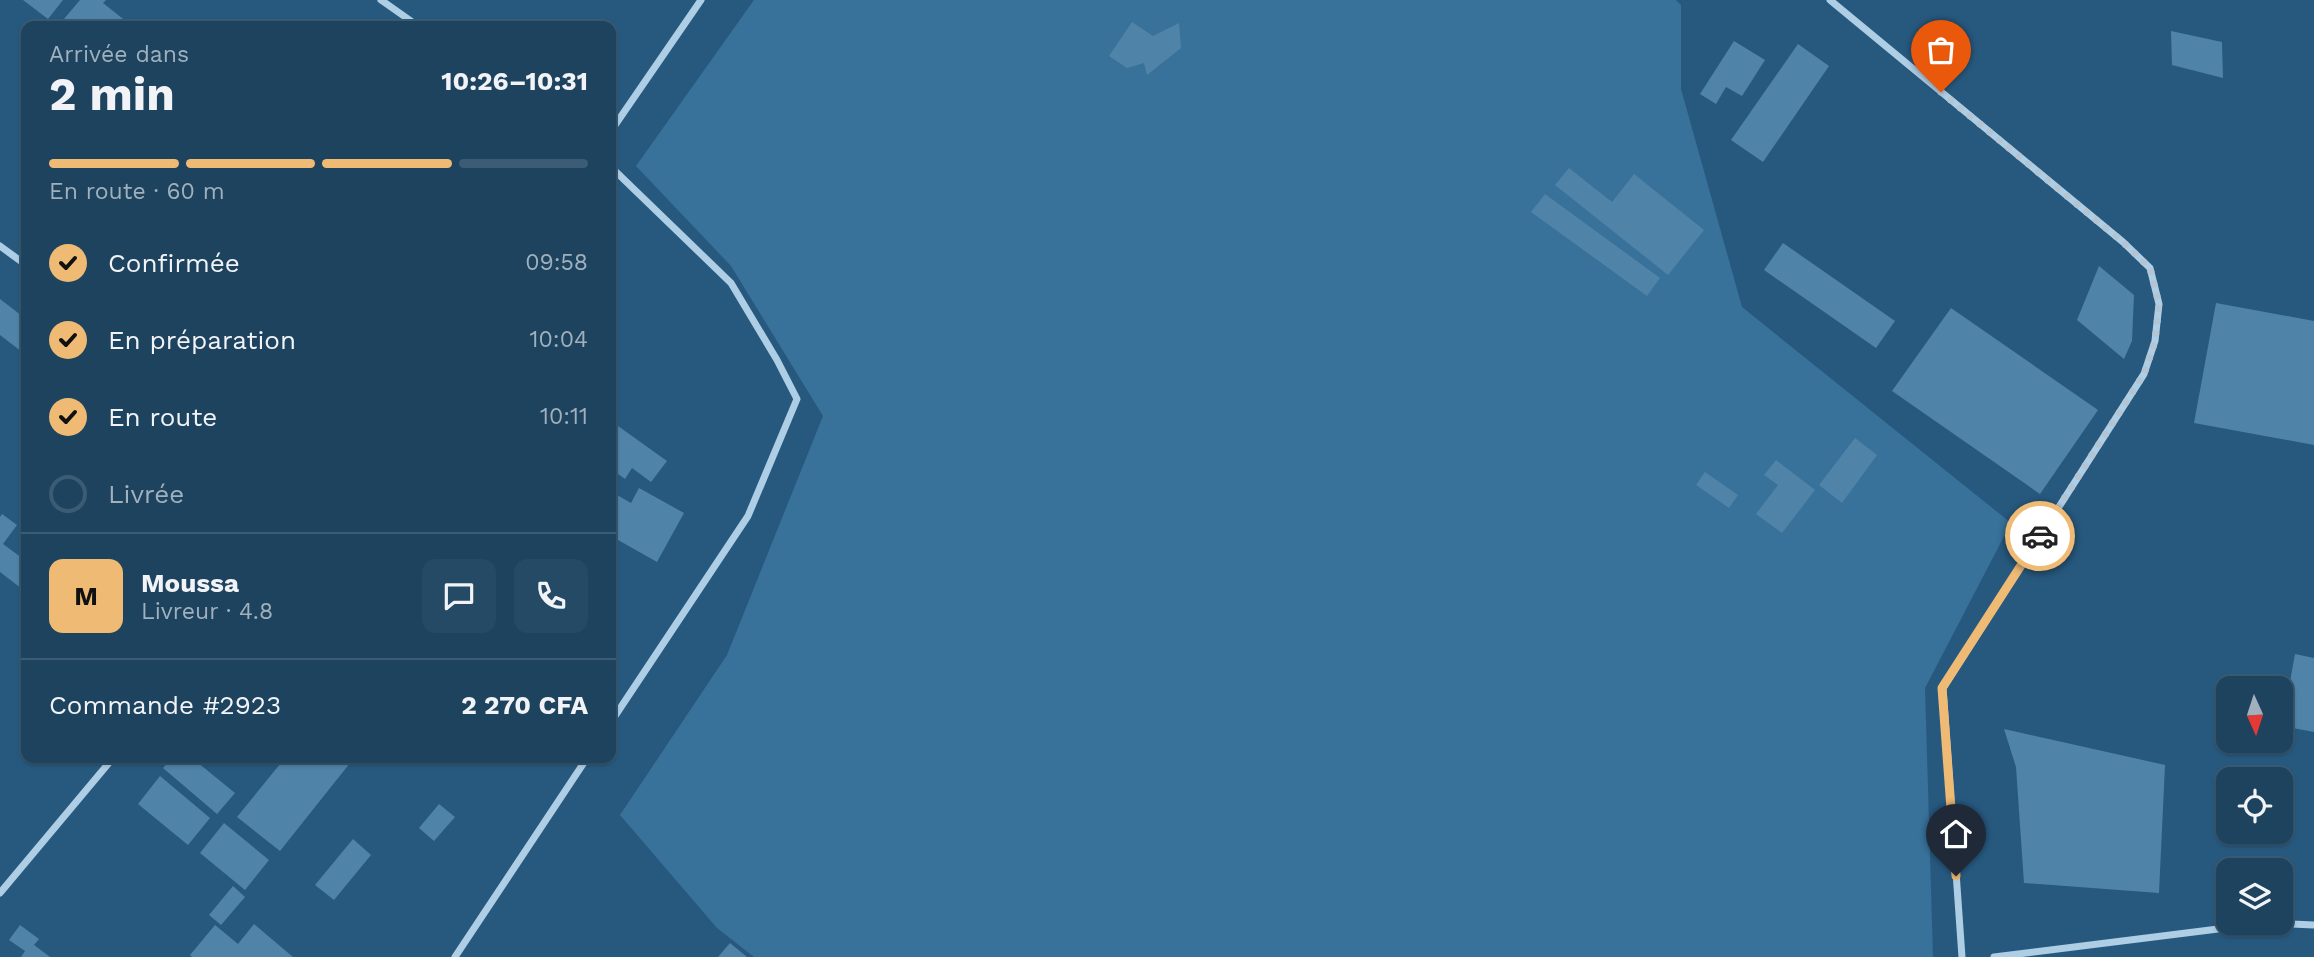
<!DOCTYPE html>
<html lang="fr">
<head>
<meta charset="utf-8">
<style>
	:root { --surface:#1d435f; --page:#254a65; --text:#f1f3f6; --muted:#a0b0bd; --line:#3b5c74; --accent:#eeba74 }
	body { margin:0; font-family:"Work Sans",sans-serif; background:var(--page); color:var(--text); height:100vh; display:flex; flex-direction:column; font-size:26px; white-space:nowrap }
	* { box-sizing:border-box; margin:0 }
	p { font-size:23px; color:var(--muted) }
	.icon { flex:none; width:38px; height:38px; fill:none; stroke:currentColor; stroke-width:2; stroke-linecap:round; stroke-linejoin:round }
	.map { position:relative; flex:1; overflow:hidden }
	.sheet { position:absolute; left:21px; top:21px; width:595px; height:742px; display:flex; flex-direction:column; background:var(--surface); border-radius:14px; box-shadow:0 2px 5px #0004,0 0 0 2px var(--line) }
	.sheet>* { flex:none }
	.needle { width:46px; rotate:177deg }
	.controls { position:absolute; left:2216px; top:676px; display:grid; gap:14px }
	.controls a { display:grid; place-items:center; width:77px; height:77px; border-radius:14px; background:var(--surface); box-shadow:0 2px 5px #0004,0 0 0 2px var(--line); font-size:35px }
	.pin { position:absolute; display:grid; place-items:center; width:60px; height:60px; color:#fff; margin:-72px -30px; border-radius:50% 50% 50% 0; rotate:-45deg; box-shadow:0 0 7px #0007 }
	.pin .icon { rotate:45deg }
	.courier { position:absolute; display:grid; place-items:center; width:70px; height:70px; margin:-35px; border:5px solid #eeba74; border-radius:50%; background:#fff; color:#222; box-shadow:0 2px 9px #0007 }
	.headline em { font-style:normal; font-weight:700 }
	.headline div { display:flex; flex-direction:column-reverse }
	.headline { display:flex; align-items:center; justify-content:space-between; height:119px; padding:0 28px }
	h1 { font-size:46px; font-weight:700; line-height:52px }
	.bar { display:grid; grid-template-columns:repeat(4,1fr); gap:10px 7px; align-content:center; height:84px; padding:0 28px }
	.bar i { height:9px; border-radius:5px; background:var(--line) }
	.bar .active { background:var(--accent) }
	.bar p { grid-column:span 4 }
	.line { display:flex; align-items:center; gap:18px; padding:0 28px; border-top:2px solid var(--line) }
	.line div { flex:1 }
	.round { display:grid; place-items:center; flex:none; width:74px; height:74px; border-radius:14px; background:var(--page) }
	ol { padding:0 28px; list-style:none }
	li { display:flex; align-items:center; gap:21px; height:77px }
	li p { margin-inline-start:auto }
	li .icon { padding:7px; border-radius:50%; background:var(--accent); color:#111; stroke-width:4 }
	li:last-child { color:var(--muted) }
	li i { width:38px; height:38px; border:4px solid var(--line); border-radius:50% }
	.map>svg:first-child { display:block }
</style>
</head>
<body>
<div class="map">
<svg width="2314" height="957" viewBox="0 0 2314 957">
	<rect width="100%" height="100%" fill="#27597f"/>
	<path fill="#38729a" d="M754 0H1676L1681 5V89L1742 307 2011 523 1925 688 1933 957H754L717 928 620 815 727 655 823 416 731 266 636 166Z"/>
	<path fill="#5083a8" d="M23 0H63L48 19Z
		M80 0H106L103 3 132 26H58Z
		M1132 22 1153 36 1179 23 1181 48 1147 75 1144 63 1127 68 1109 56Z
		M2171 31 2222 42 2223 78 2172 65Z
		M1734 41 1765 60 1742 96 1726 87 1716 104 1700 94Z
		M1798 44 1829 66 1763 162 1731 140Z
		M1569 168 1612 202 1634 174 1704 230 1668 275 1555 185Z
		M1545 194 1660 278 1647 296 1531 212Z
		M1783 243 1895 321 1876 348 1764 270Z
		M2099 266 2134 295 2132 341 2124 359 2077 320Z
		M0 299 26 319V355L0 335Z
		M2216 303 2314 321V445L2194 423Z
		M1951 308 2098 410 2040 494 1892 391Z
		M611 421 667 461 651 482 632 468 625 479 611 469Z
		M1855 438 1877 455 1842 503 1819 485Z
		M1776 460 1815 490 1782 533 1756 514 1778 485 1764 475Z
		M1705 472 1738 495 1729 508 1696 485Z
		M639 488 684 513 657 562 611 536V506L617 495 631 503Z
		M2 514 17 525 3 544 26 561V592L0 572V517Z
		M2295 654 2314 658V732L2282 726Z
		M2004 729 2165 765 2159 893 2024 883 2016 767Z
		M172 758H192L235 793 217 814 163 768Z
		M285 758H354L280 851 237 817Z
		M160 776 210 818 188 845 138 804Z
		M439 804 455 817 434 841 419 828Z
		M224 823 269 860 245 890 200 853Z
		M353 839 371 855 334 900 315 885Z
		M233 886 245 897 221 925 209 915Z
		M254 924 293 957H192L190 955 215 925 238 944Z
		M20 925 39 939 34 945 50 957H21L25 951 9 940Z
		M730 943 747 957H718Z"/>
	<g fill="none" stroke-linecap="round" stroke-linejoin="round">
		<path stroke="#aecee5" stroke-width="7" d="M381 0 418 26
			M1830 0 2123 242 2150 268 2159 304 2155 341 2144 374 1943 688 1962 957
			M611 131 701 0
			M611 167 731 283 777 360 797 399 748 516 611 722
			M0 246 26 265
			M0 893 113 758
			M455 957 587 758
			M1994 957 2266 923 2314 925"/>
	</g>
	<g fill="none" stroke-linecap="round" stroke-linejoin="round">
		<path stroke="#b3c5d2" stroke-width="7" stroke-dasharray="0 12.6" d="M1941 92 2123 242 2150 268 2159 304 2155 341 2144 374 2040 536"/>
		<path stroke="#eeba74" stroke-width="9" d="M1956 876 1942 688 2040 536"/>
	</g>
</svg>
<div class="controls">
<a><svg class="needle" viewBox="-14 -14 28 28"><path d="M0-13l5 13h-10z" fill="#e53935"/><path d="M0 13l5-13h-10z" fill="#a0b0bd"/></svg></a>
<a><svg class="icon" aria-label="locate" viewBox="0 0 24 24"><circle cx="12" cy="12" r="6"/><path d="M12 2v4M12 18v4M2 12h4M18 12h4"/></svg></a>
<a><svg class="icon" aria-label="layers" viewBox="0 0 24 24"><path d="M12 4l9 5-9 5-9-5zM3 14l9 5 9-5"/></svg></a>
</div>
<div class="pin" style="left:1941px;top:92px;background:#ea580c"><svg class="icon" aria-label="bag" viewBox="0 0 24 24"><path d="M5 8h14l-1 12H6zM9 8a3 3 0 0 1 6 0"/></svg></div>
<div class="pin" style="left:1956px;top:876px;background:#1f2937"><svg class="icon" aria-label="home" viewBox="0 0 24 24"><path d="M3 11l9-7 9 7M6 9v11h12V9"/></svg></div>
<div class="courier" style="left:2040px;top:536px"><svg class="icon" aria-label="car" viewBox="0 0 24 24"><path d="M5 17H2v-5l4-1 3-4h7l3 4 3 1v5h-3M9 17h6M6 11h13"/><circle cx="7" cy="17" r="2"/><circle cx="17" cy="17" r="2"/></svg></div>
<section class="sheet">
<div class="headline"><div><h1>2 min</h1><p>Arrivée dans</p></div><em>10:26–10:31</em></div>
<div class="bar"><i class="active"></i><i class="active"></i><i class="active"></i><i></i><p>En route · 60 m</p></div>
<ol>
<li><svg class="icon" aria-label="check" viewBox="0 0 24 24"><path d="M5 12l5 5 9-10"/></svg>Confirmée<p>09:58</p></li>
<li><svg class="icon" aria-label="check" viewBox="0 0 24 24"><path d="M5 12l5 5 9-10"/></svg>En préparation<p>10:04</p></li>
<li><svg class="icon" aria-label="check" viewBox="0 0 24 24"><path d="M5 12l5 5 9-10"/></svg>En route<p>10:11</p></li>
<li><i></i>Livrée</li>
</ol>
<div class="line" style="height:126px"><b class="round" style="background:var(--accent);color:#111">M</b><div><b>Moussa</b><p>Livreur · 4.8</p></div><a class="round"><svg class="icon" aria-label="chat" viewBox="0 0 24 24"><path d="M4 5h16v11H9l-5 4z"/></svg></a><a class="round"><svg class="icon" aria-label="phone" viewBox="0 0 24 24"><path d="M5 4h4l2 5-3 2q2 4 5 5l2-3 5 2v4C11 20 4 13 5 4z"/></svg></a></div>
<div class="line" style="height:91px"><div>Commande #2923</div><b>2 270 CFA</b></div>
</section>
</div>
</body>
</html>
